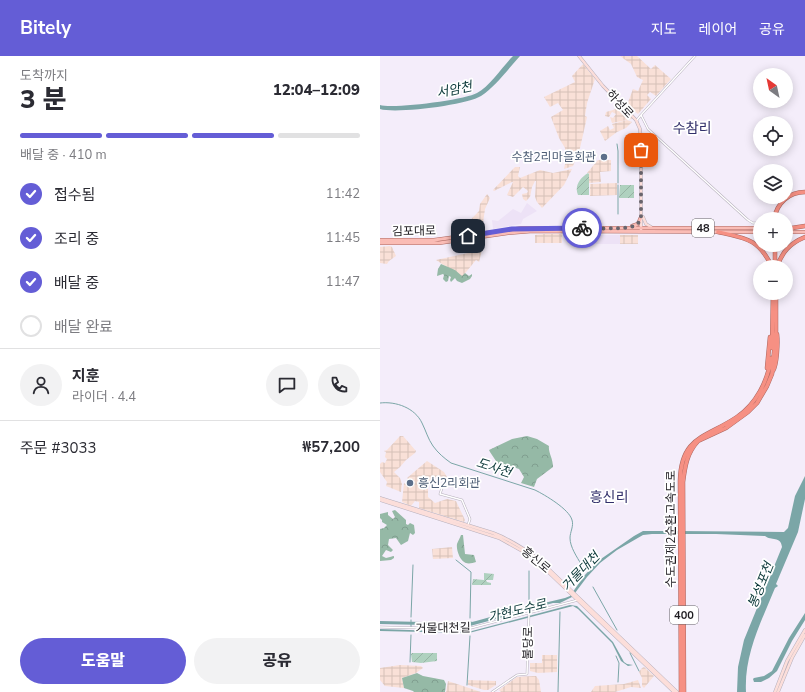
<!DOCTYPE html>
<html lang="ko">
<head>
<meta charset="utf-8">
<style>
	:root { --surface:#fff; --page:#f2f2f3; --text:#2b2b33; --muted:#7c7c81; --line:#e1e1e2; --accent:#645dd6 }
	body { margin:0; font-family:"Nunito Sans","Noto Sans KR",sans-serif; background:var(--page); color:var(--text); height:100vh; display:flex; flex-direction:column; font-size:15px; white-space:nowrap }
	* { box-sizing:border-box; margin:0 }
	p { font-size:13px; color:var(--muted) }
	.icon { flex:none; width:22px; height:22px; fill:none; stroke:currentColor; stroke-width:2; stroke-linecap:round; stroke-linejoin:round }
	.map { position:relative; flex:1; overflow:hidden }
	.drawer { display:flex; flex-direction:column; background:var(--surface); width:380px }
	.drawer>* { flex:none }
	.needle { width:26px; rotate:327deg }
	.tools { position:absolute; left:373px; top:12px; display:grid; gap:8px }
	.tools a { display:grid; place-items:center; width:40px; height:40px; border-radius:50%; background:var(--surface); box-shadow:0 2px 10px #0003; font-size:20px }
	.pin { position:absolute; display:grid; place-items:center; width:34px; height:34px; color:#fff; margin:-17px; border-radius:8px; box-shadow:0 2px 6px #0006 }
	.courier { position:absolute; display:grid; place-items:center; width:40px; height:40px; margin:-20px; border:3px solid #645dd6; border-radius:50%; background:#fff; color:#222; box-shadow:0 1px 5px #0007 }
	.head em { font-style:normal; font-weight:800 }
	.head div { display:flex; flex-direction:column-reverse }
	.head { display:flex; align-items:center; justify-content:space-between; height:68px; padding:0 20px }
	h1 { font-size:26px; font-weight:800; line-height:30px }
	.bar { display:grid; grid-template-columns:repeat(4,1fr); gap:6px 4px; align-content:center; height:48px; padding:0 20px }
	.bar i { height:5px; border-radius:3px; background:var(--line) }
	.bar .selected { background:var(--accent) }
	.bar p { grid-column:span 4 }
	.line { display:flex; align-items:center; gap:10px; padding:0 20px; border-top:1px solid var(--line) }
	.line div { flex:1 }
	.round { display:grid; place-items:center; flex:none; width:42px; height:42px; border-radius:21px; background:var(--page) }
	ol { padding:0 20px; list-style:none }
	li { display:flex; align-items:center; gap:12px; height:44px }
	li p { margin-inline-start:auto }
	li .icon { padding:4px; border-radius:50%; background:var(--accent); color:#fff; stroke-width:4 }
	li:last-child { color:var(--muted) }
	li i { width:22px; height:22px; border:2px solid var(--line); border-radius:50% }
	.button { display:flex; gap:8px; margin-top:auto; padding:8px 20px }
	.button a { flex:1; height:46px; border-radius:24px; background:var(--accent); color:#fff; font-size:16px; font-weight:800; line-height:46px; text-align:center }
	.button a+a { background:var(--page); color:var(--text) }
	header { display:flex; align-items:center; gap:24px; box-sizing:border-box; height:56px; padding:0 20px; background:var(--accent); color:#fff }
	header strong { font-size:19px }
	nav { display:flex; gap:22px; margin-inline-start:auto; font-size:14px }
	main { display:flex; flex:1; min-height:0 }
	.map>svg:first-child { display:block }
</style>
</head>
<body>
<header>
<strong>Bitely</strong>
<nav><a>지도</a><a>레이어</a><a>공유</a></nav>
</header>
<main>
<section class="drawer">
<div class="head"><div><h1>3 분</h1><p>도착까지</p></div><em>12:04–12:09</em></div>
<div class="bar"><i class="selected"></i><i class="selected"></i><i class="selected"></i><i></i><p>배달 중 · 410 m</p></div>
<ol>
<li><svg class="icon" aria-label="check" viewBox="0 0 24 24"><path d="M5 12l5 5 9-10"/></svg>접수됨<p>11:42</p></li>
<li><svg class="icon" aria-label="check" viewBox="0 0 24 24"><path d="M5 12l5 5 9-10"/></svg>조리 중<p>11:45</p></li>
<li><svg class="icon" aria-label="check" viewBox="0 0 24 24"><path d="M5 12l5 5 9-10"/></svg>배달 중<p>11:47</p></li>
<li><i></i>배달 완료</li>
</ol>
<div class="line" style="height:72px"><a class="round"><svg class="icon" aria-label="person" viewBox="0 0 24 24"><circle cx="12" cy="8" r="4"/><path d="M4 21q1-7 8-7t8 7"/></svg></a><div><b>지훈</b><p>라이더 · 4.4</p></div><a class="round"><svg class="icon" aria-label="chat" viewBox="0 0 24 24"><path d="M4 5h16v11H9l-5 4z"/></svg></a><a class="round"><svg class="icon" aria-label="phone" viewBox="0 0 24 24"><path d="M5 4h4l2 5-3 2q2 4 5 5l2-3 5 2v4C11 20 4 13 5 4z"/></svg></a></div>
<div class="line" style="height:52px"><div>주문 #3033</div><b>₩57,200</b></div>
<div class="button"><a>도움말</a><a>공유</a></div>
</section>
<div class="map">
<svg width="425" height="636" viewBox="0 0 425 636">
	<defs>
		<pattern id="industrial-grid" width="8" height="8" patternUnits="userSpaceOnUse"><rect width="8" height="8" fill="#f9e0d7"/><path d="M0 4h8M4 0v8" fill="none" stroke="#d5c0b8"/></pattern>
		<pattern id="forest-crowns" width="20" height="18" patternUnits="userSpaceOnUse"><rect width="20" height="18" fill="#95b9a6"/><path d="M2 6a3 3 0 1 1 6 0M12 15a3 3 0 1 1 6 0" fill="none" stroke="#809e8f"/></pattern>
		<pattern id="garden-furrows" width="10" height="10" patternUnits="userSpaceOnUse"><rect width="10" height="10" fill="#afd1bf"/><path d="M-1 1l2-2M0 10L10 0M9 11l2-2" fill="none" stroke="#96b3a4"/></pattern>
	</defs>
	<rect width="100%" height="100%" fill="#f4edfa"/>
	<path fill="#ede2f6" d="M147 147 157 155 143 163 141 168 113 173 112 164 118 165 133 153 141 157Z
		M206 179H240V188H206Z"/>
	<path fill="url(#industrial-grid)" d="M240 0H257L271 13 275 9 291 23 276 40 270 36 267 39 271 43 258 58 247 49 253 33 258 35 263 24 257 21 251 8Z
		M203 8 215 23 207 47 205 60 207 61 200 92 193 110 184 113 186 103 185 92 179 82 171 61 183 54 178 47 170 51 164 41 195 26 192 20Z
		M240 50 248 57 252 63 232 67 230 61 233 62 236 58 232 56 229 61 225 60 226 56 233 54Z
		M247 64 252 66 246 72 237 76 225 85 220 75 228 70 230 74 234 72 232 68Z
		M218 104H231V115L220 116 221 126 209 127V117H207Z
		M135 111H140L138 120 140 122 160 114 173 117 192 113 184 129 162 152 157 146 155 141 156 125H155L152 131 150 141 146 145 143 143 142 138 147 137 148 135 143 131 133 141 127 139 133 126H132L114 135 113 134Z
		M237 127V139L210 140V128Z
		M107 138 110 142 105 153 102 174 79 176 99 155 100 148Z
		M164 178H182V187H155V179Z
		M240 179H258V188H240Z
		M10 190 12 191 16 200 9 205 7 208 0 207V191Z
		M102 194 99 206 96 204 82 221 56 204Z
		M20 380H23L36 395 35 397 26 404 20 411 14 416 20 422 22 428 21 436 6 430 7 426 0 416V408L2 406 5 407 7 403 5 401 6 396 4 395 7 394Z
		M47 405 64 416 67 421 66 422 57 420 48 427V441L55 447 67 443 76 445 85 464 84 466 39 452V446L35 445 31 450 22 446 24 427 29 430 32 426 27 422Z
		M72 491 73 502 53 503 52 493Z
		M162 599H177V616L158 617 150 615V607H162Z
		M20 609 41 610 43 612 36 617 22 622 24 632 5 630 0 624V612Z
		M264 611 274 620 264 632 262 630V622L259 616 262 612Z
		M153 620H156L159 624 161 636H121L119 634 137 621Z
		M88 624 116 625V629L108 634H104L88 629Z
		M258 624 261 632 251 631 235 636H211L215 630 244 628Z
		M68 625 101 636H66Z"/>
	<path fill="url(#forest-crowns)" d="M61 208 75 214 82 220 85 217 89 220 92 218V220L90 223 82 227 77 225 75 222 71 226 70 224 71 221 69 220 68 225 66 226 63 223 64 219 63 218 57 220 58 213Z
		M147 380 157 383 169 390C168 396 173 402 173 411L157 423 154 431 141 427 144 421 139 413 133 411 131 415 126 417 120 414V411L110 396 109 394 132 383Z
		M15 454 26 464V468L28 469 30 467 34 469 35 477 33 479 30 477 28 485 21 489 16 482 9 483 8 489 13 494 11 496 6 494 2 500 6 502 14 500V502L11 504 0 505V473L4 472 7 469 2 466V464L0 462V458L8 456V459L13 463 15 461 12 455Z
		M81 479H83L85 498 94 499 96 506C93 507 89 508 86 507 80 505 76 494 77 488 78 485 80 482 81 479Z
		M37 617 43 620 64 624 66 628 65 636H34L33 635 24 632 22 622Z"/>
	<path fill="url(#garden-furrows)" d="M208 117 209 118V139H198C194 130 200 122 208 117Z
		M240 129H254V142H239Z
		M104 517 114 518 113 524H106L107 526 111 527V529H92L93 523 104 524Z
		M32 597H57V605L41 607 32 606 31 598Z"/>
	<path fill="#7ba6a7" d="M133 0H140C128 13 116 30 101 40 87 49 16 58 0 53V49C13 53 85 44 97 37 110 30 122 11 133 0Z
		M425 420V443L418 476 396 528 398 530 395 532C381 566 364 599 366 636H357L358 611 364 584 402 491C401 480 391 485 385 480L336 478H272L263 479 237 494 220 507 207 521 192 541 180 547H173L144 555 141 557H138L90 570 0 568V565L85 567 90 565 92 566 96 565 139 553 185 542 190 540 204 520 218 505 254 480 263 475H293L295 473 297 475 404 476 408 472 415 440Z
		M190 549 197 550 233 586 244 606 247 608 253 609 248 610 241 605 232 587 198 553 193 550 89 577 0 575V573L88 576Z
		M425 557V564L412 585 397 615 389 622 381 626H374L373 623 374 622 384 620 392 615 409 582Z"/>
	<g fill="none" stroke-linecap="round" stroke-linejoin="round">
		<path stroke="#7ba6a7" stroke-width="1" d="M237 88 238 95V127
			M238 158V129
			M0 347C16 345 35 352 42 367 46 375 48 383 53 390 58 397 64 402 71 407L155 434C165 439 189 453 192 464 194 470 190 476 190 482 190 491 197 501 201 508
			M76 504 91 516 90 562
			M213 531 237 574
			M149 547V515
			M31 561 33 509
			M31 564V571
			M250 597 259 615
			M236 600 239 607 238 626
			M30 606 31 579
			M87 629 90 580
			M178 636 180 556"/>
		<defs>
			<path id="street" d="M261 59 315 0
				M257 64 261 59 268 73 368 164 373 167H379
				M63 429 60 438 82 444 90 463 88 469
				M0 571 87 573 198 544
				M112 636 137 619 147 618 149 558"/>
			<path id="secondary" d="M199 0 223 30 256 64 260 73 261 85V175
				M263 161 266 168 271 171
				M0 442 113 477C129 483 143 492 157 502L297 636
				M0 444 119 482 144 496 162 510 294 636
				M395 636 407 605 425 574
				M398 636 412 602 425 579"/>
			<path id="primary" d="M252 170 258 168 261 161
				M406 172H413
				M406 176H425
				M0 184H54L143 172H380
				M0 187H59L128 177 153 175 380 176"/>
			<path id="highway" d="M394 163C397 147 409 136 425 136
				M412 172 425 170
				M338 176C366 182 379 183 392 211
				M395 189V211
				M397 211C402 196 410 187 425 181
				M392 292 393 237
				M387 312 390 281
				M393 315C397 308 398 287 397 278
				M301 636 300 425C301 380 326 382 357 361 376 348 388 325 391 302
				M304 636 303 426C305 410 307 397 318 385L346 372 368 356 377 347 387 330 392 318 396 275V237"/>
		</defs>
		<use href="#street" stroke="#b6b0bc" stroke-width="2.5"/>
		<use href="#secondary" stroke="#b6b0bc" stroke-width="3.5"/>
		<use href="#primary" stroke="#aa6761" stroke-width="4"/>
		<use href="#highway" stroke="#aa6761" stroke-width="4.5"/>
		<use href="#street" stroke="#fff" stroke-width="1.5"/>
		<use href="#secondary" stroke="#fcdeda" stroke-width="2.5"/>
		<use href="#primary" stroke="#fabcb5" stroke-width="3"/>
		<use href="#highway" stroke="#f69083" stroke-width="3.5"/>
	</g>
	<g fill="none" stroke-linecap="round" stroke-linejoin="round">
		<path stroke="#69656d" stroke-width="4" stroke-dasharray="0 7.2" d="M202 172C213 172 248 174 256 169 259 167 260 164 261 161V94"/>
		<path stroke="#645dd6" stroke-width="5" d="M88 180 132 173 202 172"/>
	</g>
	<g fill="#5c6f8a" stroke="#fff" stroke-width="1.5">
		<circle cx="224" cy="101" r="4"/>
		<circle cx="30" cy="427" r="4"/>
	</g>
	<g text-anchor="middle" stroke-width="3.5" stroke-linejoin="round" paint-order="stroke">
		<g fill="#fff" stroke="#626064" stroke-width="1">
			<rect x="312" y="163" width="22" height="18" rx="3"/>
			<rect x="290" y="550" width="28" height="18" rx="3"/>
		</g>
		<g font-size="11" font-weight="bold" fill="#1e1c21">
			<text x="323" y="176">48</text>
			<text x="304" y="563">400</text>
		</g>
		<g font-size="12" fill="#1e1c21" stroke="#fff">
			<text transform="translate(240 48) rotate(47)" y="4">하성로</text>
			<text transform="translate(34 175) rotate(-1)" y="4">김포대로</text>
			<text transform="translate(291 473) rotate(-90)" y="4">수도권제2순환고속도로</text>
			<text transform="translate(156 504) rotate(40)" y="4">흥신로</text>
			<text transform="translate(63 572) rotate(-1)" y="4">거물대천길</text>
			<text transform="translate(148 587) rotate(-89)" y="4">불당로</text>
		</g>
		<g font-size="12" fill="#4e5e75" stroke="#fff" text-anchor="end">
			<text x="216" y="105">수참2리마을회관</text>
			<text x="38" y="431" text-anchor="start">흥신2리회관</text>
		</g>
		<g font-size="13" font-style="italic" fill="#0a3738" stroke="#fff">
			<text transform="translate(74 33) rotate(-12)" y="5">서암천</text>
			<text transform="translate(114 411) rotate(18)" y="5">도사천</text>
			<text transform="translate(200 515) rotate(-46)" y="5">거물대천</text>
			<text transform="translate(380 529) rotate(-68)" y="5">봉성포천</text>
			<text transform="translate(137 554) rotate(-14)" y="5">가현도수로</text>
		</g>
		<g font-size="14" fill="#312f6a" stroke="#fff">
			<text x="312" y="77">수참리</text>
			<text x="229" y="446">흥신리</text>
		</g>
	</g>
</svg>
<div class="tools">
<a><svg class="needle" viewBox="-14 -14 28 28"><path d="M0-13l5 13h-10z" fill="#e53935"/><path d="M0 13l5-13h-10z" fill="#7c7c81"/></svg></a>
<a><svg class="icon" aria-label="locate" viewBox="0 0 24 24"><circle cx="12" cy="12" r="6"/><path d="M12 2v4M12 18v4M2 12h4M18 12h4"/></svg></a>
<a><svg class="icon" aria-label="layers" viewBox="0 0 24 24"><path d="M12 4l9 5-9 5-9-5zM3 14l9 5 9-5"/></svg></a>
<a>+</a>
<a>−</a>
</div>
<div class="pin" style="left:261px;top:94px;background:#ea580c"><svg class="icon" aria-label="bag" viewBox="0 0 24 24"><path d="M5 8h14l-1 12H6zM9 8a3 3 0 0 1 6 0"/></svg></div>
<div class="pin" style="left:88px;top:180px;background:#1f2937"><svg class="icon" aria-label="home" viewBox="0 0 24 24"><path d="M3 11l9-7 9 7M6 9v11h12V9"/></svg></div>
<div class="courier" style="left:202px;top:172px"><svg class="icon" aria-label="bike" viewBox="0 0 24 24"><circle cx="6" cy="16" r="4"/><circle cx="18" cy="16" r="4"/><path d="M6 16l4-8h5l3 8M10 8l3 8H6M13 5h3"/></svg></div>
</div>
</main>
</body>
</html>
